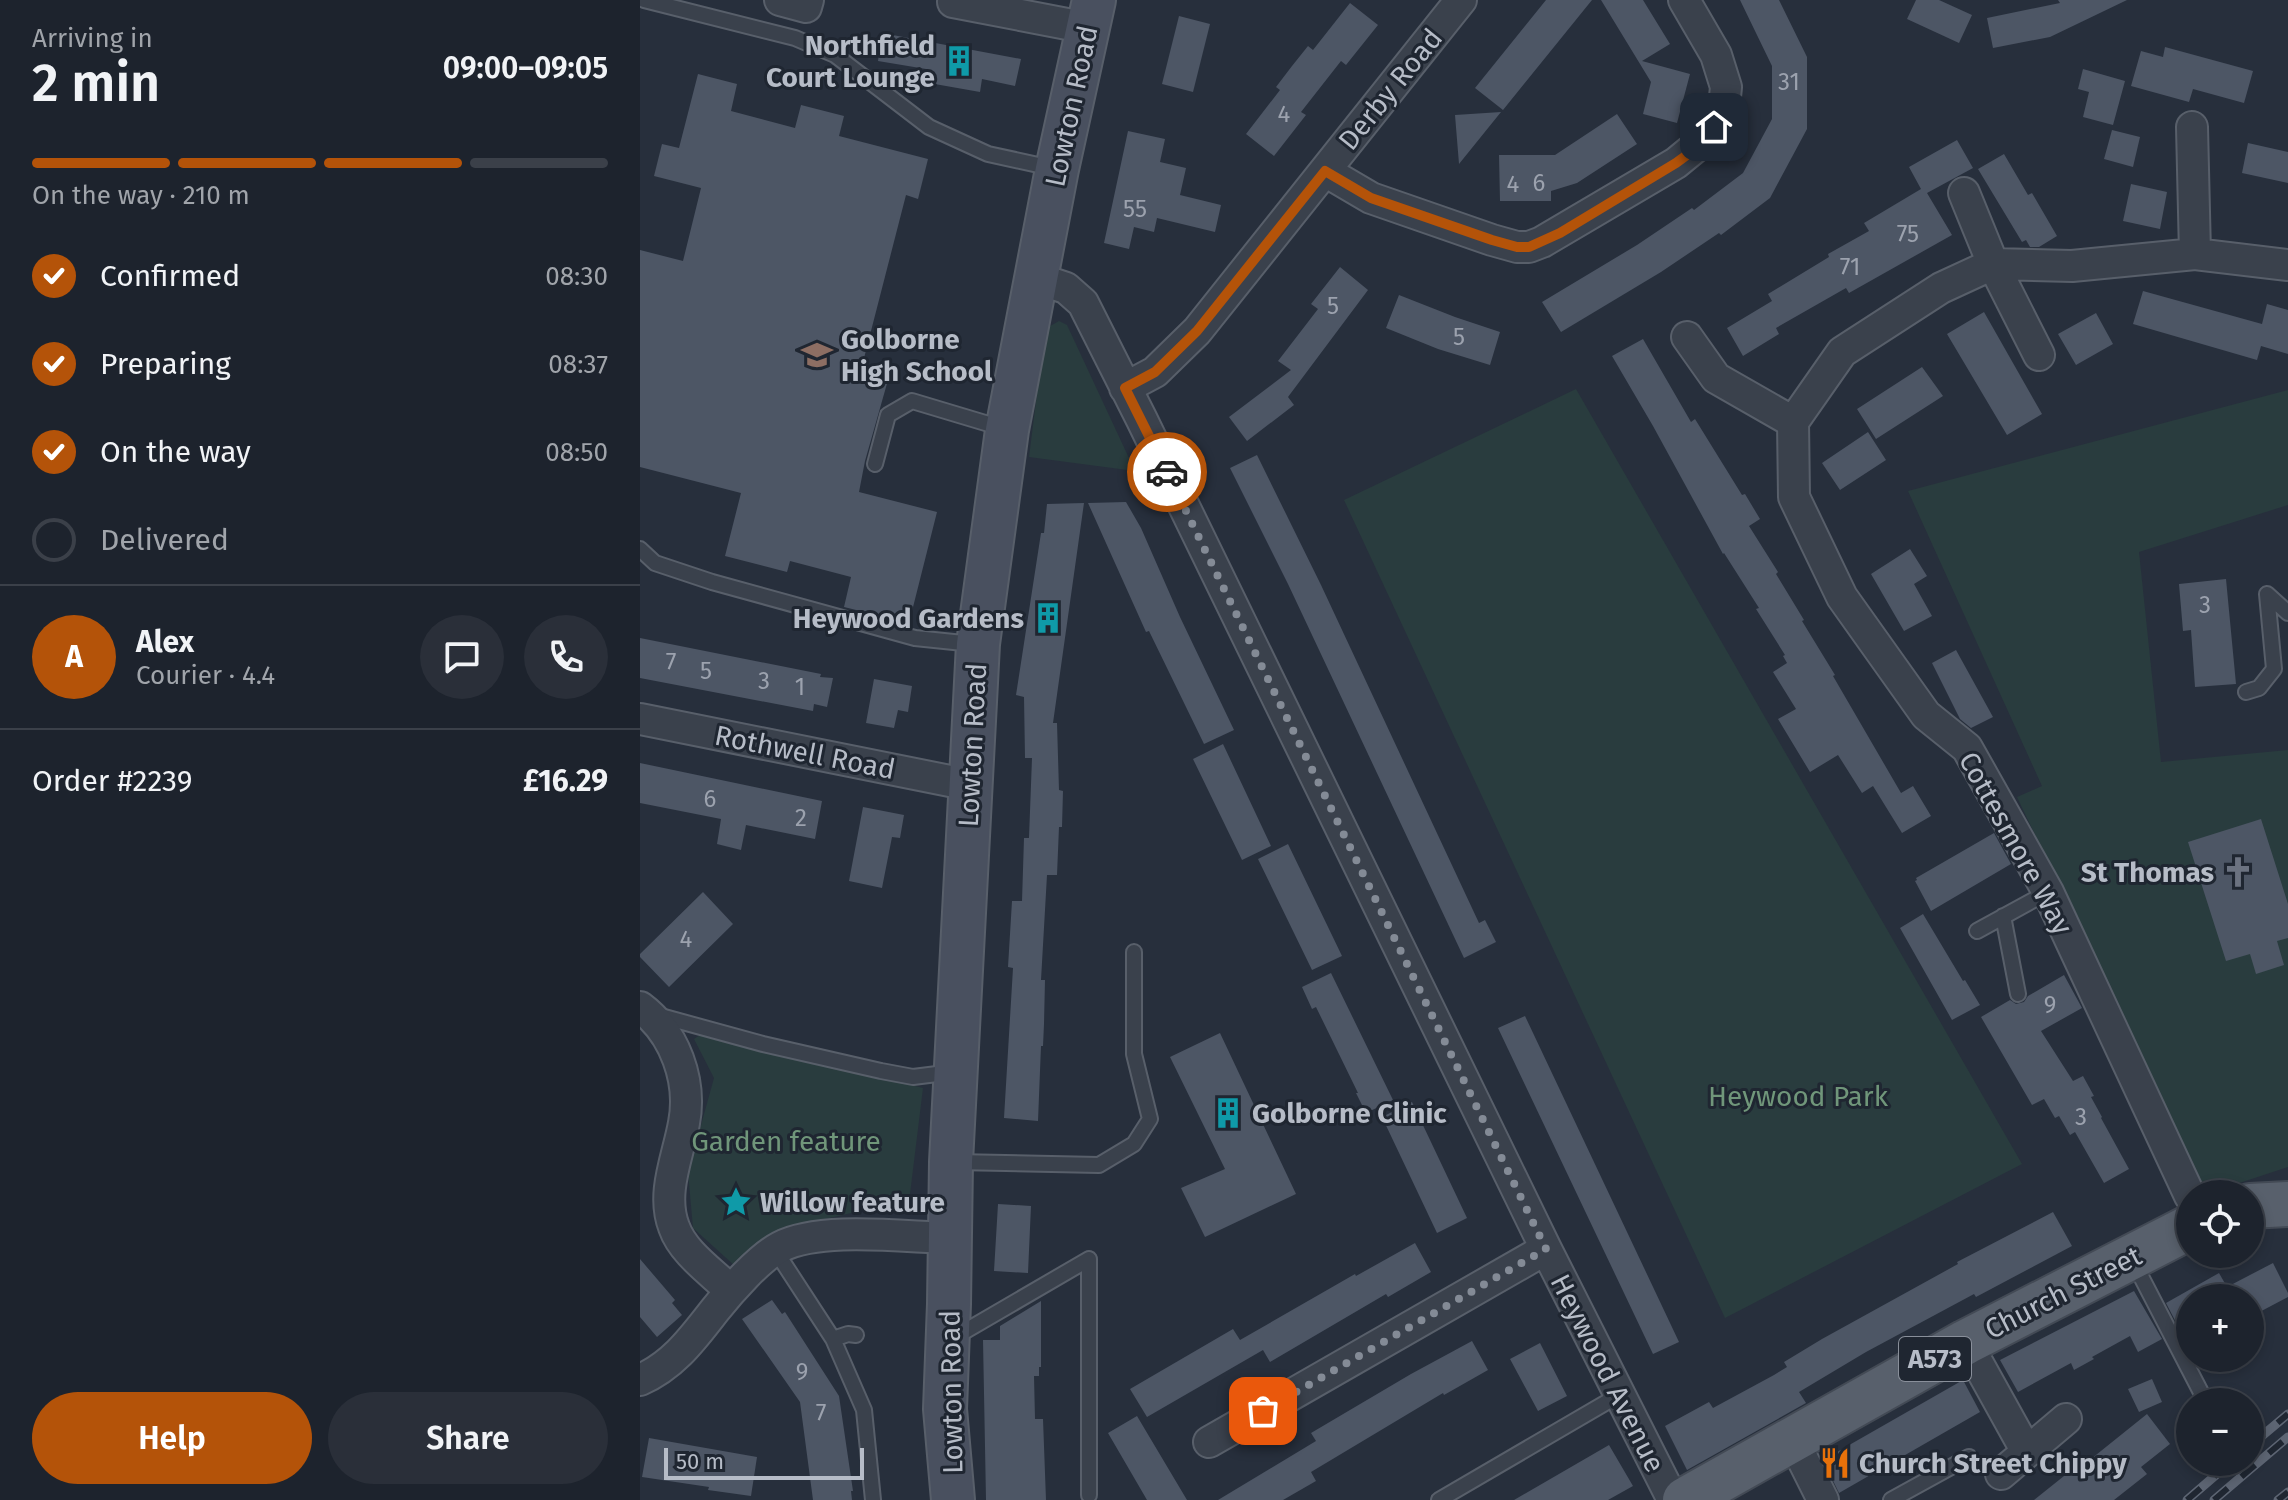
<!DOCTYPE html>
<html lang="en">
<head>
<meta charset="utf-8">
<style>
	:root { --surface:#1d232d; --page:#2a2f39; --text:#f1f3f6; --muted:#a0a4aa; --line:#3b4049; --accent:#b45309 }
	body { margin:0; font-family:"Fira Sans",sans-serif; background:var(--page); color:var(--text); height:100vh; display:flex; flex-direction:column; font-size:30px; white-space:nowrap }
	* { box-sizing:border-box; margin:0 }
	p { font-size:26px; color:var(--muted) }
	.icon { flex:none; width:44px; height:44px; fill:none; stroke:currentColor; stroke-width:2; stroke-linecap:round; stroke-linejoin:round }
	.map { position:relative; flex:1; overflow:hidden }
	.drawer { display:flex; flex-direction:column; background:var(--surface); width:640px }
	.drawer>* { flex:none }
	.buttons { position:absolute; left:1536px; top:1180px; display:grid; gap:16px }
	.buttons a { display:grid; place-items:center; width:88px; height:88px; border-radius:50%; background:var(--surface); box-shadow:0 4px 12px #0003,0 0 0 2px var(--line); font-size:40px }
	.scale { position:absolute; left:24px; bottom:20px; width:200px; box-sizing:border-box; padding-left:8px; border:4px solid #b6bcc7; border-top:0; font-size:22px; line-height:28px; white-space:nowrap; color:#b6bcc7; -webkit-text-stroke:6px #1f2631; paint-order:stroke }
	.pin { position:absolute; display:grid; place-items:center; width:68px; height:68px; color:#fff; margin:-34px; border-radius:16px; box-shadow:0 4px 12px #0006 }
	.courier { position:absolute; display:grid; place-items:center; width:80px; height:80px; margin:-40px; border:6px solid #b45309; border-radius:50%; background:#fff; color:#222; box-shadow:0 2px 10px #0007 }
	.headline em { font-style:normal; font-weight:600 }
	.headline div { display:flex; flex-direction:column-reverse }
	.headline { display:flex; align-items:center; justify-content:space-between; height:136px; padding:0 32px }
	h1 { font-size:52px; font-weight:600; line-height:60px }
	.bar { display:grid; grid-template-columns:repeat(4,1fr); gap:12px 8px; align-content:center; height:96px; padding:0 32px }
	.bar i { height:10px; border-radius:6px; background:var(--line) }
	.bar .selected { background:var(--accent) }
	.bar p { grid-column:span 4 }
	.line { display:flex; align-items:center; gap:20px; padding:0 32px; border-top:2px solid var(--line) }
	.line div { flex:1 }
	.round { display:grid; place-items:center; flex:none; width:84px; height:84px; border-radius:42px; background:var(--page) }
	ol { padding:0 32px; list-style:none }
	li { display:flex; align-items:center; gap:24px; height:88px }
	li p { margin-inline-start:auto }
	li .icon { padding:8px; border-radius:50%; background:var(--accent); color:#fff; stroke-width:4 }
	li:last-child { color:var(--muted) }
	li i { width:44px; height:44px; border:4px solid var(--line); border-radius:50% }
	.button { display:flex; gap:16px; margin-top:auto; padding:16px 32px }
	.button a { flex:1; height:92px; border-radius:48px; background:var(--accent); color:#fff; font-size:32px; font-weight:600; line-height:92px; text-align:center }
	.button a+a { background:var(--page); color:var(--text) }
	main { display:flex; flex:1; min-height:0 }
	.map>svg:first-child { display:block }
</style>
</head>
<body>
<main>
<section class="drawer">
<div class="headline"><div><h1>2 min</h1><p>Arriving in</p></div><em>09:00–09:05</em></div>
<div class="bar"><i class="selected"></i><i class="selected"></i><i class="selected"></i><i></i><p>On the way · 210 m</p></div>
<ol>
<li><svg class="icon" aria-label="check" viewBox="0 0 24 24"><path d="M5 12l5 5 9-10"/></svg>Confirmed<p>08:30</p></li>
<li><svg class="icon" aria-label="check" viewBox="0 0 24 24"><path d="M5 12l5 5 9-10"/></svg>Preparing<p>08:37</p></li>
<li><svg class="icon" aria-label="check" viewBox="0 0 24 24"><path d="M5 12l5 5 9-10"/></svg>On the way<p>08:50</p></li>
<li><i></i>Delivered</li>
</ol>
<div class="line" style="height:144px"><b class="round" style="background:var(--accent);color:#fff">A</b><div><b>Alex</b><p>Courier · 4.4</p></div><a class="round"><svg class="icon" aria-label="chat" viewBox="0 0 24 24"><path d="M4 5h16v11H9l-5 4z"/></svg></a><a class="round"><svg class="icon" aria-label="phone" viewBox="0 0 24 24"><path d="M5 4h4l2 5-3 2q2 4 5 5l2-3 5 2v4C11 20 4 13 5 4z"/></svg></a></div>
<div class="line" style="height:104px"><div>Order #2239</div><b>£16.29</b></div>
<div class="button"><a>Help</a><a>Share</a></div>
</section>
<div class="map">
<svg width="1648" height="1500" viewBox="0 0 1648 1500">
	<rect width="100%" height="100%" fill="#272f3c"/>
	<path fill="#293c3e" d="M419 321 427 325 495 471 389 457 405 329Z
		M936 389 1382 1164 1085 1318 704 500Z
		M1648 390V505L1499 552 1521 762 1648 750V1167L1566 1194 1377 797 1402 786 1268 491Z
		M63 1033 283 1088 270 1194 241 1206 143 1229 95 1266 53 1228 48 1172 74 1078 54 1039Z"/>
	<path fill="#4d5665" d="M906 0H952L863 110 835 88Z
		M961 0H1003L1030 44 1002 61 1050 74 1037 123 1003 114 1011 82Z
		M1100 0H1139L1167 57V129L1130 198 1081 235 1079 233 1021 272 921 332 902 302 997 245 1052 208 1054 210 1103 173 1132 119V66Z
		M1276 0H1299L1332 15 1319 43 1267 19Z
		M1418 0H1487L1410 37 1353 48 1347 18 1420 3Z
		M710 3 738 25 706 65 701 61 661 112 666 115 634 156 606 134 640 90 636 87 652 66 668 46 673 50Z
		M539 16 570 24 553 92 522 84Z
		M242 33 381 59 375 86 342 79 340 92 289 83 292 70 238 61Z
		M1525 47 1613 71 1604 103 1553 89 1549 102 1491 86 1501 51 1523 57Z
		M1443 69 1485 81 1473 125 1443 117 1449 92 1438 89Z
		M58 74 97 84 91 111 155 128 161 105 204 116 199 136 288 159 278 199 266 195 222 366 250 373 225 461 219 492 297 512 269 623 204 607 211 577 150 561 147 572 85 556 101 493 0 467V250L43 261 61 188 14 176 22 144 39 148Z
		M861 112 819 164 815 115Z
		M977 114 997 144 937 183 911 191V201H860L859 155H915Z
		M1472 130 1500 137 1493 167 1464 159Z
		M488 131 525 139 520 162 546 168 540 195 581 205 575 232 517 218 514 232 494 227 489 249 464 243Z
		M1317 140 1333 168 1287 193 1312 235 1209 293 1206 288 1136 328 1139 334 1103 356 1087 328 1132 301 1128 294 1189 257 1188 254 1229 231 1224 223 1281 189 1269 167Z
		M1608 143 1648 152V183L1602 173Z
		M1364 154 1388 195 1392 193 1417 236 1399 247H1390L1386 240 1382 242 1338 169Z
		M1491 184 1527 192 1520 229 1483 221Z
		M700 267 728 290 648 397 654 405 607 441 589 417 651 370 638 361 678 309 671 304Z
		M1503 291 1622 324 1627 304 1648 310V354L1621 346 1617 360 1493 324Z
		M759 295 815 317 860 332 850 365 798 349 746 328Z
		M1344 312 1402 414 1367 435 1307 334Z
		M1456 313 1473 344 1436 365 1418 334Z
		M1003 339 1051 422 1055 419 1102 495 1105 494 1120 519 1109 526 1138 572 1136 574 1164 620 1162 621 1195 675 1193 676 1261 793 1273 786 1291 816 1262 833 1233 786 1222 793 1198 755 1170 772 1138 719 1156 709 1133 672 1147 663 1143 656 1145 655 1116 609 1119 608 1084 553 1083 554 1013 426 972 356Z
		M1282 367 1303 396 1236 439 1217 409Z
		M1228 432 1246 460 1200 490 1182 463Z
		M617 455 681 585 839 923 845 920 856 942 824 958 648 584 590 468Z
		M486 502 501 528 540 617 594 730 564 744 509 631 506 632 448 503Z
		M444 503 413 723H417L419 790 423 791 422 827H419L417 875H407L401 980H405L404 1024 403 1046H401L398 1121 364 1118 373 968 368 967 372 901H382L384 838H389L392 758H385L384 697 376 695 401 533H404L407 504Z
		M1270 549 1287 576 1274 584 1292 616 1264 631 1231 574Z
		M1586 579 1596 684 1555 687 1551 630 1543 631 1539 584Z
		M0 638 181 674 180 677 193 678 187 707 174 704 173 711 0 678Z
		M1316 650 1353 717 1331 728 1320 719 1292 663Z
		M234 679 272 686 268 712 258 710 254 728 226 723Z
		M583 744 631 846 602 860 553 759Z
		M0 763 182 801 175 839 106 825 101 850 77 844 81 819 0 803Z
		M223 807 264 815 260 838 252 837 242 888 209 881Z
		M1621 819 1648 904V938L1637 941 1644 965 1616 974 1610 954 1586 961 1548 842Z
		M1354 833 1371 864 1291 911 1275 881 1277 880 1276 878Z
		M648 844 702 956 672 970 618 859Z
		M63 892 93 924 29 987 0 957V954Z
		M1283 914 1323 981 1325 980 1340 1005 1312 1020 1260 928Z
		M691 973 753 1100 726 1113 716 1093H718L676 1007 672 1009 662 987Z
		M1424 975 1442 1008 1401 1031 1433 1081 1443 1076 1454 1096 1451 1097 1462 1117 1461 1118 1489 1169 1464 1183 1435 1132 1430 1135 1419 1116 1415 1118 1404 1099 1392 1105 1341 1017 1370 1000 1376 1004 1384 1002 1388 996Z
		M885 1016 1039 1342 1013 1354 858 1028Z
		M580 1033 656 1194 565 1237 541 1188 585 1169 530 1057Z
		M772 1102 827 1218 797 1233 742 1117Z
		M358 1204 391 1206 388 1273 354 1271Z
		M1413 1212 1432 1246 1336 1297 1334 1294 1226 1352 1159 1392 1166 1403 1047 1470 1025 1426 1069 1402 1073 1408 1134 1375 1147 1367 1144 1362 1182 1339 1318 1264 1317 1262Z
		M775 1243 791 1272 748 1297 746 1294 630 1362 623 1350 507 1417 490 1389 593 1329 600 1340 715 1274 716 1276Z
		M0 1259 35 1300 32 1303 42 1315 17 1337 0 1317Z
		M1633 1263 1648 1293V1297L1612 1316 1610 1298H1550V1324L1540 1330 1526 1303 1579 1273 1587 1287Z
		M1494 1291 1522 1339 1498 1352 1490 1336 1452 1357 1454 1359 1434 1370 1431 1363 1378 1392 1360 1360Z
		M132 1300 142 1314 145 1312 199 1396 213 1491H211L212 1500H173L160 1402 102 1319Z
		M401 1301V1367H399V1376H394L395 1419H403L406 1500H346L343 1340H360V1326Z
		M832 1341 848 1370 804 1395 803 1393 671 1472 676 1481 643 1500H578L676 1441 671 1433 771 1374Z
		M900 1343 927 1396 898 1411 870 1359Z
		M1512 1379 1522 1402 1499 1412 1488 1389Z
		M1323 1380 1340 1412 1199 1493 1183 1460Z
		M1507 1414 1530 1444 1501 1467 1507 1474 1474 1500H1394L1444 1460 1446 1463Z
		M497 1416 547 1500H507L468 1433Z
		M9 1438 117 1457 111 1496 68 1490 69 1487 2 1477Z
		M969 1445 993 1486 968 1500H874Z"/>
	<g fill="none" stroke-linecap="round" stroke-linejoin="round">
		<defs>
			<path id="service" d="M4 0 155 38 195 55 289 127 348 154 412 168
				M235 464 248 415 272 401 362 428
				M0 549 15 563 72 582 275 638 333 644
				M1606 692 1619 688 1634 669 1627 594 1648 613
				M1363 916 1378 994
				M1337 931 1408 892
				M17 1015 123 1044 241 1071 273 1077 313 1072
				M315 1162 459 1165 494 1144 510 1119 494 1054V952
				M135 1250 193 1339 224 1410 233 1500
				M1493 1261 1566 1402
				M315 1337 449 1259V1495
				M193 1339 208 1334 216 1335
				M799 1500 979 1395
				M1251 1500 1329 1457"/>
			<path id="minor" d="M140 0 166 7 168 0
				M314 0 313 2 448 28
				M1552 127 1555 254
				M685 171 731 198 852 240 877 247H889L902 242 1036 163 1064 140 1074 127 1085 97 1086 87 1076 55 1044 0
				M1324 193 1353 264 1399 355
				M396 278 426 288 443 303 502 420 906 1249 1033 1500
				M1047 337 1076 378 1153 422
				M485 388 515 372 557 331 821 0
				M0 719 330 785
				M0 1007C35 1033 52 1081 44 1123 38 1157 21 1193 34 1227 43 1253 72 1272 91 1291
				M1550 1196 1408 892 1327 748 1286 715 1202 597 1154 497 1153 422 1202 352 1301 288 1353 264 1432 266 1555 254 1648 265
				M1326 1342 1387 1452
				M0 1380C34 1365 53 1338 75 1310 90 1291 119 1258 140 1247 180 1226 264 1237 310 1238
				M1153 1440 1183 1500
				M569 1442 906 1249
				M1361 1474 1426 1419"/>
			<path id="secondary" d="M313 1500 305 1409 309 1304 311 1162 338 644 367 430 417 169 454 0"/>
			<path id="primary" d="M1610 1206 1648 1204
				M1045 1500 1326 1342 1550 1227"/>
		</defs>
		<use href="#service" stroke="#585f6a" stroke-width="18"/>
		<use href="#minor" stroke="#585f6a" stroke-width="34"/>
		<use href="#secondary" stroke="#585f6a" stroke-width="46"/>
		<use href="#primary" stroke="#434a55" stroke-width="48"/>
		<use href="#service" stroke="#3a414c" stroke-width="14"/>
		<use href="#minor" stroke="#3a414c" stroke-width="30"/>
		<use href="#secondary" stroke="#49505f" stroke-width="42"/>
		<use href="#primary" stroke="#58606c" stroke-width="44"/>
		<defs>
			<path id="rail" d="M1610 1446 1648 1414
				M1547 1500 1591 1462
				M1574 1500 1648 1437
				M1638 1500 1648 1492"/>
		</defs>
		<use href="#rail" stroke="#5d6573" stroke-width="9"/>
		<use href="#rail" stroke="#1f2631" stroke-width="6" stroke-dasharray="18" stroke-linecap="butt"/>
	</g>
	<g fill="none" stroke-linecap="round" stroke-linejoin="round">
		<path stroke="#848b96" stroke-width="8" stroke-dasharray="0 14.4" d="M527 472 906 1249 623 1411"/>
		<path stroke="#b45309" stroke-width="10" d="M527 472 485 388 515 372 557 331 685 171 731 198 852 240 877 247H889L920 233 1036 163 1051 152 1074 127"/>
	</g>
	<defs>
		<symbol id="building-bare" viewBox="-9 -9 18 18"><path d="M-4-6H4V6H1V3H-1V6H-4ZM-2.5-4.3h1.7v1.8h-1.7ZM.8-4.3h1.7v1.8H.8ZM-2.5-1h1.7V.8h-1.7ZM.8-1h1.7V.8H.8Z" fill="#0f9aa8" stroke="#1f2631" stroke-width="2.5" paint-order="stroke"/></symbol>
		<symbol id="school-bare" viewBox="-9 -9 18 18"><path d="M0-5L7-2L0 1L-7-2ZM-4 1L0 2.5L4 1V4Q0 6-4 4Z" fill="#8d6e63" stroke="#1f2631" stroke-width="2.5" paint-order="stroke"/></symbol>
		<symbol id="church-bare" viewBox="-9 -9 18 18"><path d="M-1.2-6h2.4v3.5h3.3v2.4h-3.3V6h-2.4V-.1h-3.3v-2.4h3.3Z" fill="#6b7280" stroke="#1f2631" stroke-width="2.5" paint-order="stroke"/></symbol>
		<symbol id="sight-bare" viewBox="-9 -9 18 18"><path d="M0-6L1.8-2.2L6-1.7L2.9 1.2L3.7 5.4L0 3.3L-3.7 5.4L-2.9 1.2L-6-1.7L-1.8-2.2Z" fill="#0f9aa8" stroke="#1f2631" stroke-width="2.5" paint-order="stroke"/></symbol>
		<symbol id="restaurant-bare" viewBox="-9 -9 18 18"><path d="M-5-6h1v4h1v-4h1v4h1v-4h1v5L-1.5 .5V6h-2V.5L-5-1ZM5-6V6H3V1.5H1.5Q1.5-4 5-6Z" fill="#e8710a" stroke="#1f2631" stroke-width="2.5" paint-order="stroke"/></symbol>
	</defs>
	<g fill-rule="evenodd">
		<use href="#building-bare" x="297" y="39" width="44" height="44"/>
		<use href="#school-bare" x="155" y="333" width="44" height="44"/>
		<use href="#building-bare" x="386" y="596" width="44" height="44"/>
		<use href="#church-bare" x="1576" y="850" width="44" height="44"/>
		<use href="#building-bare" x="566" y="1091" width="44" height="44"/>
		<use href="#sight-bare" x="74" y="1180" width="44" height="44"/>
		<use href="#restaurant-bare" x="1173" y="1441" width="44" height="44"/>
	</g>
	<g text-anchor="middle" stroke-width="6" stroke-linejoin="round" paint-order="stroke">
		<g font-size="24" fill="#9ca2ae">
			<text x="1149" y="90">31</text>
			<text x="644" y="122">4</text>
			<text x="899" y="191">6</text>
			<text x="873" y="192">4</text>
			<text x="495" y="217">55</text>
			<text x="1268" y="242">75</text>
			<text x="1210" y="275">71</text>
			<text x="693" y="314">5</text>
			<text x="819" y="345">5</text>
			<text x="1565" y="613">3</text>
			<text x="31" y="670">7</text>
			<text x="66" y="679">5</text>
			<text x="124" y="689">3</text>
			<text x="160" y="695">1</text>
			<text x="70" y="807">6</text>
			<text x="161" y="826">2</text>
			<text x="46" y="947">4</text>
			<text x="1410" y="1013">9</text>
			<text x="1441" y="1125">3</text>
			<text x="162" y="1380">9</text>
			<text x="181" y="1421">7</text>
		</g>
		<rect fill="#1f2631" stroke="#898f9a" stroke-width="2" x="1259" y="1337" width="72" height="44" rx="6"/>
		<g font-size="26" font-weight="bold" fill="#b6bcc7">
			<text x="1295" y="1368">A573</text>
		</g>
		<g font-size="28" font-weight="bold" fill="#b6bcc7" stroke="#1f2631" text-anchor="start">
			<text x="295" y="55" text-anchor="end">Northfield<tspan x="295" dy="32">Court Lounge</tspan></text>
			<text x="201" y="349">Golborne<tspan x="201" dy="32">High School</tspan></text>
			<text x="384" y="628" text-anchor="end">Heywood Gardens</text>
			<text x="1574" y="882" text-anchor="end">St Thomas</text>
			<text x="612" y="1123">Golborne Clinic</text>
			<text x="120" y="1212">Willow feature</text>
			<text x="1219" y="1473">Church Street Chippy</text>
		</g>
		<g font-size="28" fill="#b6bcc7" stroke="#1f2631">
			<text transform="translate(750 89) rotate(-51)" y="10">Derby Road</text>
			<text transform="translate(431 106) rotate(-78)" y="10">Lowton Road</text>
			<text transform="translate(332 745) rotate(-87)" y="10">Lowton Road</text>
			<text transform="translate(165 752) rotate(11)" y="10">Rothwell Road</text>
			<text transform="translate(1376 843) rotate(61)" y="10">Cottesmore Way</text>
			<text transform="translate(1423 1292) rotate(-27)" y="10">Church Street</text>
			<text transform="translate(968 1373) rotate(63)" y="10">Heywood Avenue</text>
			<text transform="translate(311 1392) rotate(-91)" y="10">Lowton Road</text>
		</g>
		<g font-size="28" fill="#70967a" stroke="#1f2631">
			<text x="1158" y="1106">Heywood Park</text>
			<text x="146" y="1151">Garden feature</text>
		</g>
	</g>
</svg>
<div class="buttons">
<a><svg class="icon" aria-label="locate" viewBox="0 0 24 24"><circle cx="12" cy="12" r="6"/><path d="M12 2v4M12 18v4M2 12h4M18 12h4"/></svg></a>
<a>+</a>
<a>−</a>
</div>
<div class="scale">50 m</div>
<div class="pin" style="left:623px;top:1411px;background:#ea580c"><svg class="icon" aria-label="bag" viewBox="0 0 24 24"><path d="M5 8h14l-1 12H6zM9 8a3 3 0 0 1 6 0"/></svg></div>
<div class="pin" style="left:1074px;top:127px;background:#1f2937"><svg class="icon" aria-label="home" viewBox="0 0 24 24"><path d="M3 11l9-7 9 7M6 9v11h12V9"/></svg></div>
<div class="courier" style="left:527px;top:472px"><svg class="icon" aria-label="car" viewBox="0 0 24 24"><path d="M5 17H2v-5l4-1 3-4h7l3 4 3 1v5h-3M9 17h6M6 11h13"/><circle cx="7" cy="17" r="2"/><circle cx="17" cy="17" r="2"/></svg></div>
</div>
</main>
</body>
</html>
